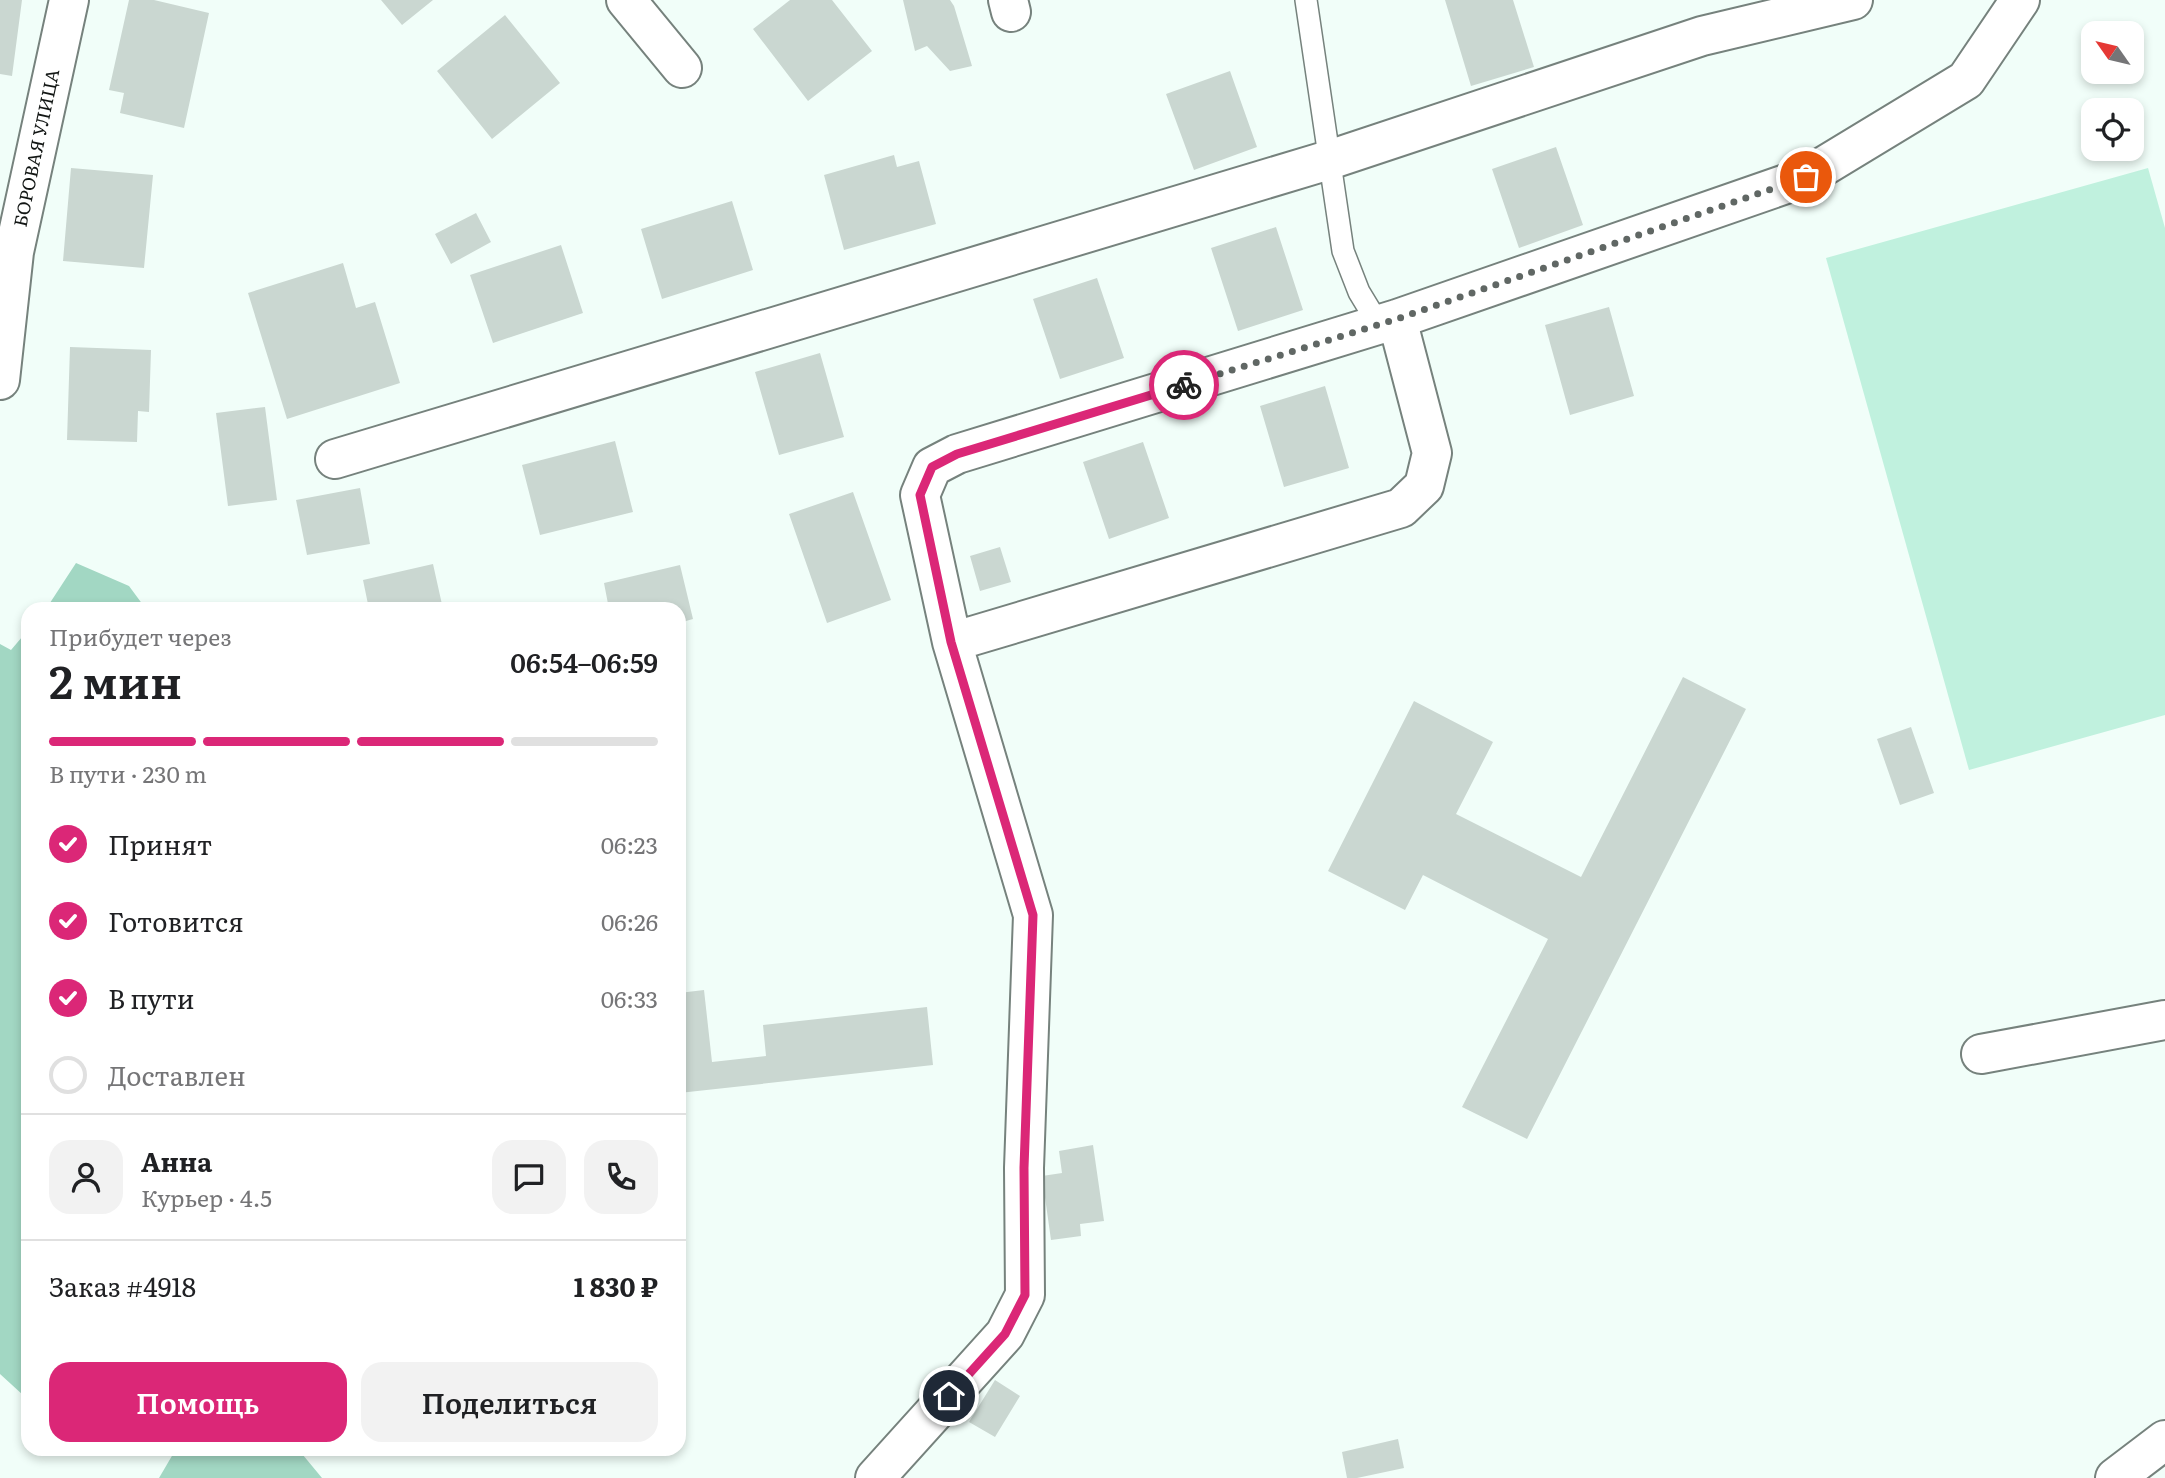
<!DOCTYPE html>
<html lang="ru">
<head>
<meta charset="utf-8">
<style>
	:root { --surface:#fff; --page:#f2f2f2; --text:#202124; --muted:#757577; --line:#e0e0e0; --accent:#db2777 }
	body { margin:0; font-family:Literata,serif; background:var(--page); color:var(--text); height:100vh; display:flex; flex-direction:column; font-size:26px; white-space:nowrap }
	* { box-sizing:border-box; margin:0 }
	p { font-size:23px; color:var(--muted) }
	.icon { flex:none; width:38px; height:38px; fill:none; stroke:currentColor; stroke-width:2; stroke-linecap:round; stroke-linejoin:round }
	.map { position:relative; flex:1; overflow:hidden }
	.details { position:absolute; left:21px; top:602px; width:665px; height:854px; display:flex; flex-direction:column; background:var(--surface); border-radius:21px; box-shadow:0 4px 10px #0003 }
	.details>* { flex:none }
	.needle { width:46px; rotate:304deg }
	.buttons { position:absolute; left:2081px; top:21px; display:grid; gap:14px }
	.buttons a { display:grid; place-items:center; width:63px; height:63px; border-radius:14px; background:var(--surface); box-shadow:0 4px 10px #0003; font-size:35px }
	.pin { position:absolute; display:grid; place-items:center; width:60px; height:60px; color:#fff; margin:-30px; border:4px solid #fff; border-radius:50%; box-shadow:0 2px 7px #0007 }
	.courier { position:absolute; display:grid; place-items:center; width:70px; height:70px; margin:-35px; border:5px solid #db2777; border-radius:50%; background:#fff; color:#222; box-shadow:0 2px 9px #0007 }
	.headline em { font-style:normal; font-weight:600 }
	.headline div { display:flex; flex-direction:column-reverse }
	.headline { display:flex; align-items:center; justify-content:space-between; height:119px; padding:0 28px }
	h1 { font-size:46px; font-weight:600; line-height:52px }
	.bar { display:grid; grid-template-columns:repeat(4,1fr); gap:10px 7px; align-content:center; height:84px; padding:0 28px }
	.bar i { height:9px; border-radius:5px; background:var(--line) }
	.bar .selected { background:var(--accent) }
	.bar p { grid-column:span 4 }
	.line { display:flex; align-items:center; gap:18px; padding:0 28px; border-top:2px solid var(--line) }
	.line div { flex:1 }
	.round { display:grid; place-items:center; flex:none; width:74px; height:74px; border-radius:21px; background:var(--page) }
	ol { padding:0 28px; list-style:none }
	li { display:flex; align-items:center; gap:21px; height:77px }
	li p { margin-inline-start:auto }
	li .icon { padding:7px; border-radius:50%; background:var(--accent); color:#fff; stroke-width:4 }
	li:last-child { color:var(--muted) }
	li i { width:38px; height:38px; border:4px solid var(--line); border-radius:50% }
	.primary-button { display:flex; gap:14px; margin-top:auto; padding:14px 28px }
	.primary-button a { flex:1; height:80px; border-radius:21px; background:var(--accent); color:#fff; font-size:28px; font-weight:600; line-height:80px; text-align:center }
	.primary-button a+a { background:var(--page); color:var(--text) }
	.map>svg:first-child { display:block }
</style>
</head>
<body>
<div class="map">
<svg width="2165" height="1478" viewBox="0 0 2165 1478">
	<rect width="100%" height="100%" fill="#f1fef9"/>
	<path fill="#c0f1de" d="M2148 168 2165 228V715L1969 770 1826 258Z"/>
	<path fill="#a2d7c3" d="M76 563 129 586 146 609H46Z
		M28 630V1391L23 1395 0 1374V644L11 650Z
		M176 1449H298L322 1478H159Z"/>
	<path fill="#cad7d1" d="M0 0H22L12 76 0 74Z
		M129 0H154L209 13 184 128 120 113 124 93 109 90Z
		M381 0H433L402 25Z
		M790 0H832L872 51 808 101 753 29Z
		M903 0H950L954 6 972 66 950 71 927 46 915 51Z
		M1445 0H1513L1534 67 1471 86Z
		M505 15 560 83 492 139 437 71Z
		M1230 71 1257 147 1194 170 1166 94Z
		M1556 147 1583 225 1519 248 1492 169Z
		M894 155 897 167 919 161 936 224 844 250 824 175Z
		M71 168 153 175 144 268 63 261Z
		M732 201 753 270 662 299 641 229Z
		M476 213 491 242 451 264 435 234Z
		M1276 227 1303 310 1238 331 1211 248Z
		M561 245 583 313 493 343 470 275Z
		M343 263 356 308 375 302 400 383 287 419 248 293Z
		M1097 278 1124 358 1060 379 1033 299Z
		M1609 307 1634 396 1570 415 1545 325Z
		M70 347 151 350 149 412 138 411 137 442 67 440Z
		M820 353 844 437 779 455 755 372Z
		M1325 386 1349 468 1284 487 1260 406Z
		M265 407 277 500 228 506 216 413Z
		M615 441 633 512 540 535 522 465Z
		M1143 442 1169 518 1109 539 1083 462Z
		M360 488 370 544 307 555 296 500Z
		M853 492 891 600 827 623 789 514Z
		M1000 547 1011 582 980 591 970 556Z
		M433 564 443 609H369L363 580Z
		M680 565 693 619 679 623V609H609L604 583Z
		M1683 677 1746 709 1527 1139 1462 1107 1548 939 1423 875 1405 910 1328 871 1414 701 1493 742 1456 814 1581 877Z
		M1911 727 1934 793 1900 805 1877 739Z
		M704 990 712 1062 766 1056 763 1025 927 1007 933 1065 679 1093V993Z
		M1093 1145 1104 1221 1080 1224 1081 1236 1051 1240 1042 1176 1062 1173 1059 1151Z
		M995 1380 1020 1396 995 1437 969 1422Z
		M1398 1439 1404 1468 1357 1478H1347L1342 1452Z"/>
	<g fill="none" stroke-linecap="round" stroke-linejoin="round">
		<defs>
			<path id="service" d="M1306 0 1343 251 1359 292 1379 325"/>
			<path id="minor" d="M626 0 682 68
				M1008 0 1011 12
				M0 380 14 252 69 0
				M335 459 1329 160 1702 36 1853 0
				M952 642 1401 508 1424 486 1432 453 1397 319
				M1981 1054 2165 1020
				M875 1478 1005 1334 1025 1295 1024 1168 1033 915 952 642 920 495 932 467 957 454 1397 319 1806 177 1966 80 2020 0
				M2115 1478 2165 1440"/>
		</defs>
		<use href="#service" stroke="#76827d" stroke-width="24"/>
		<use href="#minor" stroke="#76827d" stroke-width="42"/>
		<use href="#service" stroke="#fff" stroke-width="21"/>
		<use href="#minor" stroke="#fff" stroke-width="38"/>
	</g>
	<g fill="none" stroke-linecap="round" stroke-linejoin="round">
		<path stroke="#606764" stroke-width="7" stroke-dasharray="0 12.6" d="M1184 385 1397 319 1806 177"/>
		<path stroke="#db2777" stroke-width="9" d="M949 1396 1005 1334 1025 1295 1024 1168 1033 915 951 642 920 495 932 467 957 454 1184 385"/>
	</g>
	<g text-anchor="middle" stroke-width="5" stroke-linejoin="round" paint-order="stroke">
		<g font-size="18" fill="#121614" stroke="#fff">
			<text transform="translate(37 148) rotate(-78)" y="6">БОРОВАЯ УЛИЦА</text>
		</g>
	</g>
</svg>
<div class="buttons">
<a><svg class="needle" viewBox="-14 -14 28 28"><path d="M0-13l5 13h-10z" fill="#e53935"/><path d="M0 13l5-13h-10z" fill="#757577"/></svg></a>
<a><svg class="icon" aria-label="locate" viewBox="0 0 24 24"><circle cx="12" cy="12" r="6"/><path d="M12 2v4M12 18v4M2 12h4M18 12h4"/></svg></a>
</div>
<div class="pin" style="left:1806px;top:177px;background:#ea580c"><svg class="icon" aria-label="bag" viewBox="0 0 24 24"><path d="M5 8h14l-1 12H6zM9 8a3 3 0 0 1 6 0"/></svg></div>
<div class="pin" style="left:949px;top:1396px;background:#1f2937"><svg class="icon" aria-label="home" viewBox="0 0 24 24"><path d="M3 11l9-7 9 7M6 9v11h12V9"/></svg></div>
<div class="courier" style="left:1184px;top:385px"><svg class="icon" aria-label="bike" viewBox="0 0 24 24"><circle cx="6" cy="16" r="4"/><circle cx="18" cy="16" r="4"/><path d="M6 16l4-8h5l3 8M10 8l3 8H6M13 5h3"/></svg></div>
<section class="details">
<div class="headline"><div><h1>2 мин</h1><p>Прибудет через</p></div><em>06:54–06:59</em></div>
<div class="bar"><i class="selected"></i><i class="selected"></i><i class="selected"></i><i></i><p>В пути · 230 m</p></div>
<ol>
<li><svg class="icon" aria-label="check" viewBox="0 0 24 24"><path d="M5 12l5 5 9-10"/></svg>Принят<p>06:23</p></li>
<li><svg class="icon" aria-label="check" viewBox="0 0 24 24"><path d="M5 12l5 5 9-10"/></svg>Готовится<p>06:26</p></li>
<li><svg class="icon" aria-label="check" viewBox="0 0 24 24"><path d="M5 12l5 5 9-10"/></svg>В пути<p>06:33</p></li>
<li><i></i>Доставлен</li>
</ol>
<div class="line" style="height:126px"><a class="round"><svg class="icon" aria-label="person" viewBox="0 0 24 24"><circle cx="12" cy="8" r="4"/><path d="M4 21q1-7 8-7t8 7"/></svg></a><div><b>Анна</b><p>Курьер · 4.5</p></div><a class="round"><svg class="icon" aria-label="chat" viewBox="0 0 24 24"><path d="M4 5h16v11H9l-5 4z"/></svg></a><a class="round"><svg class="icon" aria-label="phone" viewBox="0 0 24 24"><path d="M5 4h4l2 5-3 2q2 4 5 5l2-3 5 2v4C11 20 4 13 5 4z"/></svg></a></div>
<div class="line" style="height:91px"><div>Заказ #4918</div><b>1 830 ₽</b></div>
<div class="primary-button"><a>Помощь</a><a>Поделиться</a></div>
</section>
</div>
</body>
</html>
